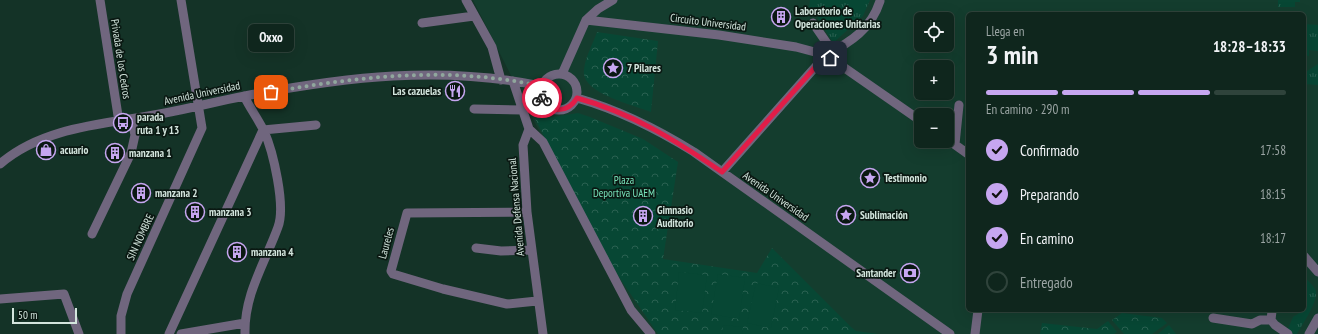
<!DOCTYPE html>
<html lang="es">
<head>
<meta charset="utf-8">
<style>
	:root { --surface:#0f261d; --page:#182e26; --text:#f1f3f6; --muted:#9ba5a4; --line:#2f433b; --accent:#c6a6f0 }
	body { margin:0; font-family:"PT Sans Narrow",sans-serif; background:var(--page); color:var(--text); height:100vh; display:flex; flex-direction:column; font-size:15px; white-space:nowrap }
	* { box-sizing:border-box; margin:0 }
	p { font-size:13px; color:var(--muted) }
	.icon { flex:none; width:22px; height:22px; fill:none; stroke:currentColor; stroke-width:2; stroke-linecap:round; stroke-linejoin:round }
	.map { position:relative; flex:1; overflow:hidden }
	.drawer { position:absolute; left:966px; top:12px; width:340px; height:300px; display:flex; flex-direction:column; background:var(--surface); border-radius:6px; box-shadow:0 4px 16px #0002,0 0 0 1px var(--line) }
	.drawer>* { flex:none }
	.controls { position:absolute; left:914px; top:12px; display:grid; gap:8px }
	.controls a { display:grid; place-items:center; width:40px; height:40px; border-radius:6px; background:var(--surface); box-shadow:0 4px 16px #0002,0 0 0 1px var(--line); font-size:20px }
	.scale { position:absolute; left:12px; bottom:10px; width:65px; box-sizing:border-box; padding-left:4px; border:2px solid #d3e5dd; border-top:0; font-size:11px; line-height:14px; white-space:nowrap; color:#d3e5dd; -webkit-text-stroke:3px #0a1812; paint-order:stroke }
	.pin { position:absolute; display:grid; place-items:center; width:34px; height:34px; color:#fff; margin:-17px; border-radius:8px; box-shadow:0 2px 6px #0006 }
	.courier { position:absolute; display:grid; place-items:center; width:40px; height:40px; margin:-20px; border:3px solid #e11d48; border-radius:50%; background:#fff; color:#222; box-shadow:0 1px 5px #0007 }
	.bubble { position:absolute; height:28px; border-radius:6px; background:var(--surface); box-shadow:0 4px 16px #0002,0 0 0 1px var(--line); font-size:13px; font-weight:700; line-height:28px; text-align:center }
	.head em { font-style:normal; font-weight:700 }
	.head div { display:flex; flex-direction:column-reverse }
	.head { display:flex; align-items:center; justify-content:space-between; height:68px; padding:0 20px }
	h1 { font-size:26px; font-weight:700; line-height:30px }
	.bar { display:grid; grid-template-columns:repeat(4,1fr); gap:6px 4px; align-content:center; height:48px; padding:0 20px }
	.bar i { height:5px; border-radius:3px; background:var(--line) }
	.bar .active { background:var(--accent) }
	.bar p { grid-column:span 4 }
	ol { padding:0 20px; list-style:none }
	li { display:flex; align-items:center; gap:12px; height:44px }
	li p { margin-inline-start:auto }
	li .icon { padding:4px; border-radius:50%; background:var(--accent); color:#111; stroke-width:4 }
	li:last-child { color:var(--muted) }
	li i { width:22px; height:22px; border:2px solid var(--line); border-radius:50% }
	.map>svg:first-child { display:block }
</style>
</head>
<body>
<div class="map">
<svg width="1318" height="334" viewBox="0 0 1318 334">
	<defs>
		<pattern id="grass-tufts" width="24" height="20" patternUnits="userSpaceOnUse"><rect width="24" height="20" fill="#074734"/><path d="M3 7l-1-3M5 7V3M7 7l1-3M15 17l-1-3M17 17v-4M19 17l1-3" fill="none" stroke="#2a6151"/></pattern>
		<pattern id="forest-crowns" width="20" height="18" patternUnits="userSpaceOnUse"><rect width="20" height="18" fill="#074734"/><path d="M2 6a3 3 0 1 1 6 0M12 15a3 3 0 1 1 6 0" fill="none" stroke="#2a6151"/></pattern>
	</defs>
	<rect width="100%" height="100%" fill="#143327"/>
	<path fill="#143d2e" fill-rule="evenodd" d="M473 0H1318V334H654L638 315 537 127ZM968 14H1304V310H968ZM921 19H947V45H921ZM921 67H947V93H921ZM921 115H947V141H921Z"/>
	<path fill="url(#grass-tufts)" d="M810 0H870L863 16 833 43 816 15 808 14Z
		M1278 0H1300V2H1295V7H1278Z
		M1304 24 1318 25V51L1309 50V56L1304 55Z
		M1318 64V85L1304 84V73Z
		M1304 276C1307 280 1314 286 1316 291 1318 302 1302 325 1297 334H1293L1288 329 1293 317 1304 310Z
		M1169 325 1176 334H1158Z"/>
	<path fill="url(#forest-crowns)" d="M597 32 658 41 651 112C634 105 580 93 584 70 585 57 593 44 597 32Z
		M531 111 548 118 578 113 590 117 643 139 678 162 663 259 757 273 772 248 851 327 856 331 878 334H658L608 261Z
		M1122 313 1162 318 1167 323 1152 334H1124L1112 320Z
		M1108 321 1117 332 1114 334H1040L1042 323 1097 329Z"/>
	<path fill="#074734" d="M679 272 707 275 702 313 675 310Z
		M718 274 745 278 739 319 711 314Z
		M756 283 779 288 771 328 747 323Z
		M723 325 743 327 742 334H722Z"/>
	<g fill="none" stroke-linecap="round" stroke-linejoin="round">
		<path stroke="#70667e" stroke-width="9" d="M100 0 119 122
			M466 0 492 47 501 80
			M586 20 719 35 796 47 826 55 921 121
			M422 23 474 16
			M813 23 833 52
			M541 92a18 18 0 1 1 36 0a18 18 0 1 1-36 0Z
			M562 74 586 20 598 9 613 0
			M513 81 529 129 523 145 527 212 543 334
			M244 96C250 108 258 119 264 131 273 151 286 206 278 227 265 263 244 294 245 334
			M577 98C619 110 657 129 694 152L950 334
			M474 109 522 110
			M529 129 543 142 631 310 651 334
			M947 139 968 154
			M955 144 959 105
			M0 164C45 125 110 124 165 113 192 108 218 101 245 96 345 77 441 65 541 86
			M722 172 826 55C851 42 871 29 880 1
			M527 212 407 213 391 271 393 274 443 289 507 304 537 301
			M92 234 131 153 135 135 132 120
			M476 248 501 251 531 250
			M1304 256 1318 272
			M0 299 64 294 79 334
			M1272 311 1271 320 1275 325 1288 334
			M1213 318 1252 324 1260 320H1271
			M121 334V316L127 294 202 128 181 0
			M169 334 263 130 316 125
			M181 334 245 323
			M975 334 978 310
			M1309 334 1318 318"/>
	</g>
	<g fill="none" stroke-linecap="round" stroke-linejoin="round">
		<path stroke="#90a79d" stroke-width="4" stroke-dasharray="0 7.2" d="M271 92C364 76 448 66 541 86L542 98"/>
		<path stroke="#e11d48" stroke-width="5" d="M542 98C549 114 568 113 577 98 632 113 675 140 722 172L826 55 830 58"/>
	</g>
	<defs>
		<symbol id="building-ring" viewBox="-11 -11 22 22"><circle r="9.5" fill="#0a1812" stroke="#c6a6f0" stroke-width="1.5"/><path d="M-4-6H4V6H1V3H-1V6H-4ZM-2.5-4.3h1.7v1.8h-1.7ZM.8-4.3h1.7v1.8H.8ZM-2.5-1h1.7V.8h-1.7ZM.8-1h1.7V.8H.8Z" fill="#c6a6f0"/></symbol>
		<symbol id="sight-ring" viewBox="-11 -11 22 22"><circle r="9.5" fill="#0a1812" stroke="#c6a6f0" stroke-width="1.5"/><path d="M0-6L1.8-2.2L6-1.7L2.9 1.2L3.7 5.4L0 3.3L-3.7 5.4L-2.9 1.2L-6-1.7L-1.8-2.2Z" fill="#c6a6f0"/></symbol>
		<symbol id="restaurant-ring" viewBox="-11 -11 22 22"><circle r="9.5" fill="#0a1812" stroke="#c6a6f0" stroke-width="1.5"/><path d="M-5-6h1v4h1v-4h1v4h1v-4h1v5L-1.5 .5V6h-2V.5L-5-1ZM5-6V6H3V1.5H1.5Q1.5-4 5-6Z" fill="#c6a6f0"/></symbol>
		<symbol id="bus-ring" viewBox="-11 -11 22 22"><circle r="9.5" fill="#0a1812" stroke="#c6a6f0" stroke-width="1.5"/><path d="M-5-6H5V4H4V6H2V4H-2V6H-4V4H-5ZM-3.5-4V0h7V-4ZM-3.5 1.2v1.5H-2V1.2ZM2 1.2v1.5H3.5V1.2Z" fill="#c6a6f0"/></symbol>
		<symbol id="shop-ring" viewBox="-11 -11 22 22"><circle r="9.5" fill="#0a1812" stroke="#c6a6f0" stroke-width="1.5"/><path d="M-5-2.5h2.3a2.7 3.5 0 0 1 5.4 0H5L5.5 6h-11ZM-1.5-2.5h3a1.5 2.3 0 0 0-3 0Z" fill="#c6a6f0"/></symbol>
		<symbol id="bank-ring" viewBox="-11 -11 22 22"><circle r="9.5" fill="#0a1812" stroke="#c6a6f0" stroke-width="1.5"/><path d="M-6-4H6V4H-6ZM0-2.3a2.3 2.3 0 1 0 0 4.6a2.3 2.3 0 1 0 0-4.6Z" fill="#c6a6f0"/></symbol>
	</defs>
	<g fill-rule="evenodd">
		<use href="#building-ring" x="770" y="6" width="22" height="22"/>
		<use href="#sight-ring" x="602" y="57" width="22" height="22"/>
		<use href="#restaurant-ring" x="444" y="80" width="22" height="22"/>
		<use href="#bus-ring" x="112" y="112" width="22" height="22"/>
		<use href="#shop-ring" x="35" y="139" width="22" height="22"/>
		<use href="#building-ring" x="104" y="142" width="22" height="22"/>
		<use href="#sight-ring" x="859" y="167" width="22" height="22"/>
		<use href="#building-ring" x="130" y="182" width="22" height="22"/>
		<use href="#building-ring" x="184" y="201" width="22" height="22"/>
		<use href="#sight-ring" x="835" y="204" width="22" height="22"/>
		<use href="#building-ring" x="632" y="205" width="22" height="22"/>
		<use href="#building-ring" x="226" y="241" width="22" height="22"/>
		<use href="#bank-ring" x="899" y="262" width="22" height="22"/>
	</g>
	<g text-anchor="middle" stroke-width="3.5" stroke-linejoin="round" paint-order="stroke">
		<g font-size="11" font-weight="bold" fill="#d3e5dd" stroke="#0a1812" text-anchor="start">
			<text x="795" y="15">Laboratorio de<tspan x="795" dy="13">Operaciones Unitarias</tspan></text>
			<text x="627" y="72">7 Pilares</text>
			<text x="441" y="95" text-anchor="end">Las cazuelas</text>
			<text x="137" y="121">parada<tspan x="137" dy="13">ruta 1 y 13</tspan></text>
			<text x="60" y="154">acuario</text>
			<text x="129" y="157">manzana 1</text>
			<text x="884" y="182">Testimonio</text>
			<text x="155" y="197">manzana 2</text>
			<text x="657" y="214">Gimnasio<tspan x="657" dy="13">Auditorio</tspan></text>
			<text x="209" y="216">manzana 3</text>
			<text x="860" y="219">Sublimación</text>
			<text x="251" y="256">manzana 4</text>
			<text x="896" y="277" text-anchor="end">Santander</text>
		</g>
		<g font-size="11" fill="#d3e5dd" stroke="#0a1812">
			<text transform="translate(708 22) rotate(7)" y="4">Circuito Universidad</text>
			<text transform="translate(121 59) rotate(81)" y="4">Privada de los Cedros</text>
			<text transform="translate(202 93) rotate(-12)" y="4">Avenida Universidad</text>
			<text transform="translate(776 196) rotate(35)" y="4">Avenida Universidad</text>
			<text transform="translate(516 207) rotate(-95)" y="4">Avenida Defensa Nacional</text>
			<text transform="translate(140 237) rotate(-65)" y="4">SIN NOMBRE</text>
			<text transform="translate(386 243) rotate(-75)" y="4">Laureles</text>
		</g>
		<g font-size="11" fill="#79e5bc" stroke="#0a1812">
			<text x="624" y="184">Plaza<tspan x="624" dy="13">Deportiva UAEM</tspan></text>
		</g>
	</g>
</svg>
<div class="controls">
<a><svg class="icon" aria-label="locate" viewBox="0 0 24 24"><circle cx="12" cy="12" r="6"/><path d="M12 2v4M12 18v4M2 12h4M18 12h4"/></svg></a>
<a>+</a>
<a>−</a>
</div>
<div class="scale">50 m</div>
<div class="pin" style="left:271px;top:92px;background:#ea580c"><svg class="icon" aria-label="bag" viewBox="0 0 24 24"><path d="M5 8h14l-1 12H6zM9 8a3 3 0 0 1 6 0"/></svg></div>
<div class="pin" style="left:830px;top:58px;background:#1f2937"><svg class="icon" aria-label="home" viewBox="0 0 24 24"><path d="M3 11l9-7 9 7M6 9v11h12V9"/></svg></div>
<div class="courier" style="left:542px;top:98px"><svg class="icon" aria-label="bike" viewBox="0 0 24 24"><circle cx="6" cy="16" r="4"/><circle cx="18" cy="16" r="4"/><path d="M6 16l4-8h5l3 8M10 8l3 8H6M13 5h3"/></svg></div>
<div class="bubble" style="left:248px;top:24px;width:46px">Oxxo</div>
<section class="drawer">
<div class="head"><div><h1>3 min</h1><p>Llega en</p></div><em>18:28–18:33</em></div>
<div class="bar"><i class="active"></i><i class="active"></i><i class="active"></i><i></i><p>En camino · 290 m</p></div>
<ol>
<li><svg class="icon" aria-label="check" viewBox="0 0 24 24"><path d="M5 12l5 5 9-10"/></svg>Confirmado<p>17:58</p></li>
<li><svg class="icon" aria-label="check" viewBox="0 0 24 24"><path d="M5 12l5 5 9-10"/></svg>Preparando<p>18:15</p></li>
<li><svg class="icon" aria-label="check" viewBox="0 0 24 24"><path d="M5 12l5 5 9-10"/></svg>En camino<p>18:17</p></li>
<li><i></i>Entregado</li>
</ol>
</section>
</div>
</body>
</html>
